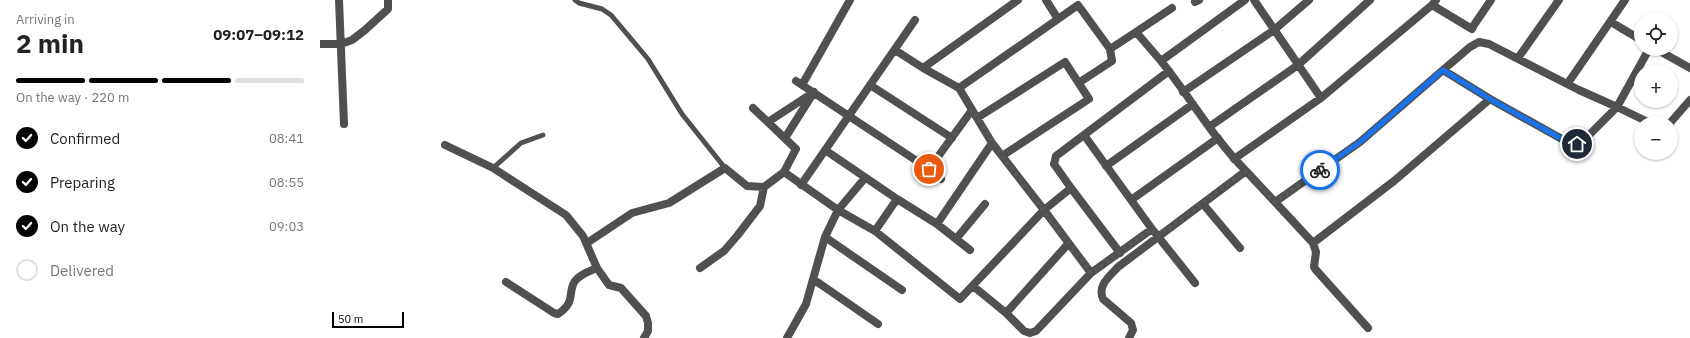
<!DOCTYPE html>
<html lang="en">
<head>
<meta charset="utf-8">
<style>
	:root { --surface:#fff; --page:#f2f2f2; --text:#222; --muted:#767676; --line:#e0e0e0; --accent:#000 }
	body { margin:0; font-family:"IBM Plex Sans",sans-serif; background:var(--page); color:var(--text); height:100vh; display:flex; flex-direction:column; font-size:15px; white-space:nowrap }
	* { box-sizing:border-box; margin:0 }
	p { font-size:13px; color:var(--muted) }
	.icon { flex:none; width:22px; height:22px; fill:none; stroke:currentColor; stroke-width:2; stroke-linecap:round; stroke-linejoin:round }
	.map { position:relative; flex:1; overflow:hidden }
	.side { display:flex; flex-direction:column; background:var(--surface); width:320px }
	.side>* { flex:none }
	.fabs { position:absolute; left:1314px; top:12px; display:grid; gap:8px }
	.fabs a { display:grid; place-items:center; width:44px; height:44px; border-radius:50%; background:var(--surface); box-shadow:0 1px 3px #0004; font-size:20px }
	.scale { position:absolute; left:12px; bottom:10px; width:72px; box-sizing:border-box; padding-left:4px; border:2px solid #000; border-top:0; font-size:11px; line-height:14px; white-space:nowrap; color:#000; -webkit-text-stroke:3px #fff; paint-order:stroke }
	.pin { position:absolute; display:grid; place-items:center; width:34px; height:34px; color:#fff; margin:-17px; border:2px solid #fff; border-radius:50%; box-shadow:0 1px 4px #0007 }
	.courier { position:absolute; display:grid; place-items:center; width:40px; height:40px; margin:-20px; border:3px solid #1a73e8; border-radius:50%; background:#fff; color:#222; box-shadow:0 1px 5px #0007 }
	.head em { font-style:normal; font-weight:700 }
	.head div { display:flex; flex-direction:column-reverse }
	.head { display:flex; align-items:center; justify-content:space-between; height:68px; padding:0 16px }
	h1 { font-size:26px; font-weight:700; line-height:30px }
	.bar { display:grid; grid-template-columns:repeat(4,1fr); gap:6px 4px; align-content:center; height:48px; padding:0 16px }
	.bar i { height:5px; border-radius:3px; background:var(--line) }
	.bar .selected { background:var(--accent) }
	.bar p { grid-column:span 4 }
	ol { padding:0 16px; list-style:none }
	li { display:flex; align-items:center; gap:12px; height:44px }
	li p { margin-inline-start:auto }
	li .icon { padding:4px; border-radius:50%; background:var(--accent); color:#fff; stroke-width:4 }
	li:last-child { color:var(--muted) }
	li i { width:22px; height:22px; border:2px solid var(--line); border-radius:50% }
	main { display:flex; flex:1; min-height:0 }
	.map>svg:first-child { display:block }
</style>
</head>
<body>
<main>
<section class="side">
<div class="head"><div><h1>2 min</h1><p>Arriving in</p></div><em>09:07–09:12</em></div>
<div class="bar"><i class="selected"></i><i class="selected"></i><i class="selected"></i><i></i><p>On the way · 220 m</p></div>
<ol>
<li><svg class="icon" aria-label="check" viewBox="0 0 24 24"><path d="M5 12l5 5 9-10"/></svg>Confirmed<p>08:41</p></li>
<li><svg class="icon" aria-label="check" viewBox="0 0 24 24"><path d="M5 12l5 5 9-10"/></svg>Preparing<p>08:55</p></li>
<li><svg class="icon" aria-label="check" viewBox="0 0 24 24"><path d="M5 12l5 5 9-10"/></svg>On the way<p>09:03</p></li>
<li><i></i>Delivered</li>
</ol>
</section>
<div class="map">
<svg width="1370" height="338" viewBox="0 0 1370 338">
	<rect width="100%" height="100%" fill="#fff"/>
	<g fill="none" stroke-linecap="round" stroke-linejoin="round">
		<path stroke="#505050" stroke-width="5" d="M255 0 259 3 282 9 291 15 328 59 362 114 405 168
			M173 168 201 143 223 135"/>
		<path stroke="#505050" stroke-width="8" d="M19 0 24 124
			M726 0 738 19 758 5 790 49 816 32 841 61
			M925 0 841 61C870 97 893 138 926 171
			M1116 0 1112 5 1152 29
			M875 2 879 0
			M1291 22 1321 40
			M1152 29 1154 25 1171 0
			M816 32 852 8
			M0 44H21L32 40 45 30 68 9V0
			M1329 49 1297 107 1259 90 1169 44 1159 42 1150 47 1123 70 1170 99 1249 143 1257 145 1263 141 1297 107 1330 123
			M1336 49 1370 68
			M575 50 603 68
			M1198 58 1239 0
			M476 81 609 169 621 179
			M760 82 792 61 790 49
			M1248 83 1305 0
			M482 85 530 0
			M550 85 632 138
			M639 88 738 19
			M863 92 954 30 989 0
			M1001 98 1112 5
			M433 108 476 149 464 172
			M657 118 745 62 769 99 682 156
			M448 122 494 92
			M1350 123 1370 100
			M889 127 978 65 1050 0
			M764 135 832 229 875 283
			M465 138 492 95
			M125 145 173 168 246 215 263 236 277 268 289 285 301 288 326 316 328 323V331L324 338
			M505 150 577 199
			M914 159 1001 98 934 0
			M786 166 873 104
			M609 169 652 110
			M481 185 595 20
			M751 188 800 253
			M811 200 898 138
			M955 202 993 243 996 252 994 267 996 270 1048 328
			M883 204 920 248
			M617 224 650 250
			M832 229 771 273 724 210 751 188 734 164 736 156 849 71
			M555 231 577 199 617 224 672 143
			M505 237 582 290
			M636 239 665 204
			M267 243 312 213 349 203 405 168 427 186 444 187 464 172 518 210 555 231 640 299 724 210 672 143 639 88 603 68 698 0
			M993 243 1074 181 1170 99
			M380 268 404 251 417 236 440 206 444 187
			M493 279 558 324
			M186 282 234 313 238 314C257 301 247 292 255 281 260 274 270 271 277 268
			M653 286 686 313 704 331 710 333 716 331 771 273
			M686 313 748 244
			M467 338 486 304 505 237 518 210 545 178
			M809 338 813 330 811 323 783 299C777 285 790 276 798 267L926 171 955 202 1040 142 1123 70"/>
	</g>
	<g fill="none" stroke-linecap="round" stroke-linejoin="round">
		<path stroke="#595959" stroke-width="4" stroke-dasharray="0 7.2" d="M609 169 652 110 682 156 771 273 832 229 838 236 926 171 955 202 1000 170"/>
		<path stroke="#1a73e8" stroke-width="5" d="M1000 170 1040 142 1123 70 1170 99 1249 143 1257 144"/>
	</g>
</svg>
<div class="fabs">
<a><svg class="icon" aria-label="locate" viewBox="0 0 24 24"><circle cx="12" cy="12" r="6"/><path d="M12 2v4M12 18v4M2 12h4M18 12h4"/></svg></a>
<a>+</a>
<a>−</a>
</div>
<div class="scale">50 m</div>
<div class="pin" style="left:609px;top:169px;background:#ea580c"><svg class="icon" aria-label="bag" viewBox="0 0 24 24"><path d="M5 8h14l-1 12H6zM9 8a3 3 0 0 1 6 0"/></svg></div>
<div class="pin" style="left:1257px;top:144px;background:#1f2937"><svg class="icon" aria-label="home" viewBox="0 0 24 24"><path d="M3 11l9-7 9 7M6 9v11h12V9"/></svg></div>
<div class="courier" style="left:1000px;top:170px"><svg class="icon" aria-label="bike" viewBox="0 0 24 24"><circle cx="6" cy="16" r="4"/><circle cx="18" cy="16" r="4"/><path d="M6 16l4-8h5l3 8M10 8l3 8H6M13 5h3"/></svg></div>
</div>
</main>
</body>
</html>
